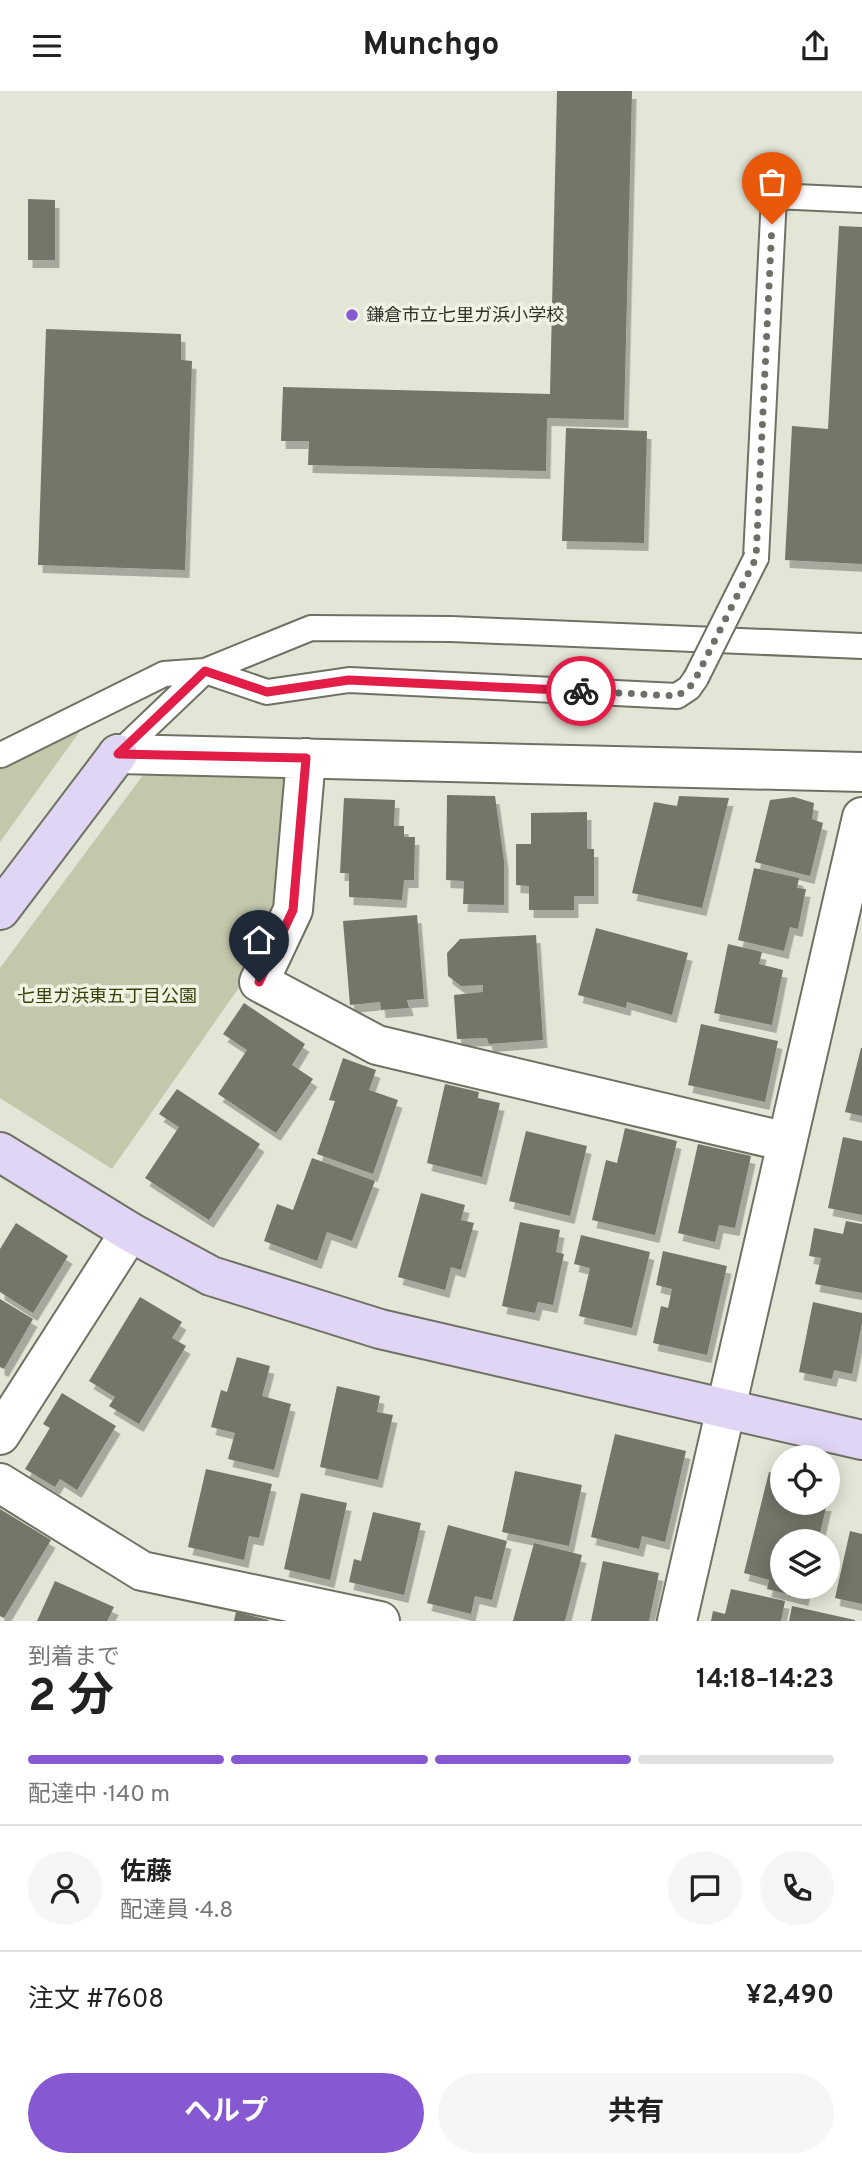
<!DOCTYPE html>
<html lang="ja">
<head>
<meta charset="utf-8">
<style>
	:root { --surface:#fff; --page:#f6f6f6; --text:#222; --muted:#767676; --line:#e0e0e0; --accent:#8658d1 }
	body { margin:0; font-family:Overpass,"Noto Sans JP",sans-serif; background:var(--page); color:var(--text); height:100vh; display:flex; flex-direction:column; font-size:26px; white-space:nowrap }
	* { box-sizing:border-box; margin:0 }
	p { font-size:23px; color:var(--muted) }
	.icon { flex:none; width:38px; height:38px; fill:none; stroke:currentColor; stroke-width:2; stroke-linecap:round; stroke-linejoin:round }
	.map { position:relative; height:1530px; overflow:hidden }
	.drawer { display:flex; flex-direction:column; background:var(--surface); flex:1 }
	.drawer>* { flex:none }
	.fabs { position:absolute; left:770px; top:1354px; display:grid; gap:14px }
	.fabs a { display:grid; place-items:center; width:70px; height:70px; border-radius:50%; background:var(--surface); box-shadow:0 4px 18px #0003; font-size:35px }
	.pin { position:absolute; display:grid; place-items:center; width:60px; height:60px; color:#fff; margin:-72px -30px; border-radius:50% 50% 50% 0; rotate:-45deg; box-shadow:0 0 7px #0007 }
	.pin .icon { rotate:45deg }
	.courier { position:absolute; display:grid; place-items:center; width:70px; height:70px; margin:-35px; border:5px solid #e11d48; border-radius:50%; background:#fff; color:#222; box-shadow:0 2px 9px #0007 }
	.headline em { font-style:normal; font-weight:700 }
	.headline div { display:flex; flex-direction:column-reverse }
	.headline { display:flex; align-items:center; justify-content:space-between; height:119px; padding:0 28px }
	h1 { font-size:46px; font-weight:700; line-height:52px }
	.bar { display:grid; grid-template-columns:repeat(4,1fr); gap:10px 7px; align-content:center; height:84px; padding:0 28px }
	.bar i { height:9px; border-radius:5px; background:var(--line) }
	.bar .selected { background:var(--accent) }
	.bar p { grid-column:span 4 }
	.line { display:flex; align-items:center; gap:18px; padding:0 28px; border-top:2px solid var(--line) }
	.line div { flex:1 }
	.round { display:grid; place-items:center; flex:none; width:74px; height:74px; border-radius:37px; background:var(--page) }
	.cta { display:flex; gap:14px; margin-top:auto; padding:14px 28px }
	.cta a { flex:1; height:80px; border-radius:42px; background:var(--accent); color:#fff; font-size:28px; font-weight:700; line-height:80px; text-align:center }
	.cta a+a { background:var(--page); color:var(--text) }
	header { display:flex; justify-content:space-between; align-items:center; height:91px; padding:0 28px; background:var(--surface); font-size:32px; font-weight:700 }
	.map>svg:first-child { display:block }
</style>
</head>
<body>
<header><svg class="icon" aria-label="menu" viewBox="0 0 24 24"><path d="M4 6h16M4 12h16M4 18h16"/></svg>Munchgo<svg class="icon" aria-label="share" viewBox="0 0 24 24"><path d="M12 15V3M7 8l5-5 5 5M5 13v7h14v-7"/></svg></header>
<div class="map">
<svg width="862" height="1530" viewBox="0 0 862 1530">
	<defs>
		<filter id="shadow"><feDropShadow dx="4.5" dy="8" stdDeviation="0" flood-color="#0004"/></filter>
	</defs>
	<rect width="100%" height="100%" fill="#e3e6d6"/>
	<path fill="#c3c8ad" d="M83 636 0 751V665Z
		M146 680 284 684 277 822 238 898 112 1078 0 1007V877Z"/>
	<path fill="#737667" filter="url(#shadow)" d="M557 0H632L624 329 547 327 546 380 308 374 309 350H281L283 296 550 303Z
		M28 108 55 109V169H28Z
		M839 135 862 136V473L785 469 792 335 828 338Z
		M46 238 181 243V269L192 270 185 479 38 474Z
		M566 337 647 340 644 452 562 450Z
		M447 704 495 705 504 770V814L463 813 464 790 446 789Z
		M679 705 729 707 702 817 632 802 654 711 677 715Z
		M794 706 814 712 812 728 823 732 810 785 755 771 770 709Z
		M344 707 395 709 394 735H404V746H415L414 789H404L402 809 349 806V782H340Z
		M587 721V758H594V805H574V819H529V795L516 794V753H531V722Z
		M754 777 799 787 797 797 806 798 798 838 790 836 784 860 738 849Z
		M417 824 424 908 407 909 409 917 381 919 380 911 350 914 343 830Z
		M596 837 688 862 672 924 627 911 626 917 578 904Z
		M536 844 543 949 489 953 487 947 457 948 454 904 483 901V894L461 895 448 885 447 862 460 848Z
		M728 853 762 861 759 873 783 879 772 934 714 922Z
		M244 912 305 953 292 974 313 988 276 1042 218 1003 247 959 223 943Z
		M701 933 778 950 765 1011 688 994Z
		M861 957H862V1025L845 1021Z
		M343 967 376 979 369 999 398 1009 373 1083 317 1063 335 1010 329 1009Z
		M445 993 479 1001 478 1007 500 1012 482 1086 427 1072Z
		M177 998 260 1053 209 1129 145 1087 179 1036 159 1023Z
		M625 1037 677 1050 655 1144 592 1129 606 1069 617 1072Z
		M526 1040 587 1055 570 1125 509 1110Z
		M843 1046 862 1050V1124L828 1117Z
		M698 1053 751 1065 735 1137 719 1134 715 1151 678 1142Z
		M312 1067 375 1090 352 1150 327 1141 317 1170 264 1150 277 1113 293 1119Z
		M421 1102 465 1114 461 1129 474 1132 461 1179 451 1176 445 1199 398 1186Z
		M846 1130 862 1133V1202L815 1193 821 1167 809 1165 814 1137 843 1143Z
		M520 1131 560 1139 556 1161 564 1163 553 1214 538 1211 535 1222 502 1215Z
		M16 1132 68 1165 33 1222 0 1201V1158Z
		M581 1144 650 1161 632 1237 579 1225 590 1177 574 1173Z
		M663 1160 727 1175 707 1264 653 1252 661 1215 668 1217 672 1198 656 1194Z
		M140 1206 182 1231 172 1247 186 1255 139 1333 109 1315 115 1306 89 1290Z
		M0 1208 33 1228 4 1278 0 1276Z
		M813 1211 862 1222V1232L852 1283 834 1279 832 1288 799 1281Z
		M237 1266 270 1275 262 1305 291 1313 274 1379 228 1368 235 1342 211 1336 221 1299 227 1301Z
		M337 1295 380 1305 377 1321 393 1324 378 1389 320 1376Z
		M62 1302 116 1335 77 1399 60 1388 55 1396 25 1378 50 1337 43 1333Z
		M615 1343 686 1360 665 1451 642 1445 639 1458 591 1446Z
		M206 1378 272 1393 259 1447 249 1445 244 1469 188 1456Z
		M515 1380 582 1394 569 1455 502 1441Z
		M769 1381 782 1384V1412H827L818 1451H782V1496H806L804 1507 767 1498 769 1489 744 1482Z
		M301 1402 347 1412 330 1489 284 1478Z
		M0 1418 51 1449 4 1527 0 1525Z
		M373 1421 421 1432 404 1504 349 1491 354 1468 361 1470Z
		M448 1434 507 1450 492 1509 475 1505 471 1523 427 1512Z
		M850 1440 862 1443V1513L835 1507Z
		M534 1452 582 1464 565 1530H513Z
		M603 1470 659 1482 649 1530H591Z
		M55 1490 114 1516 107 1530H37Z
		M731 1498 785 1510 781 1530H711L713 1520 725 1523Z
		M792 1515 855 1529V1530H789Z
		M236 1521 269 1529 268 1530H234Z"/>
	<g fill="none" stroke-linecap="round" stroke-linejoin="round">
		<defs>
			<path id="lane" d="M756 467 774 105 862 109
				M0 663 1 664 164 583 205 580 267 601 349 589 677 605 689 597 696 587
				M118 663 205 580 311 537 451 538 862 555"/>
			<path id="street" d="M118 663 862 681
				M306 667 293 819 259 891 377 954 787 1051
				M0 1344 130 1141
				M0 1392 142 1480 380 1530
				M677 1530 862 726"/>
			<path id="secondary" d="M0 819 118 663
				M0 1061 130 1141 211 1185 380 1238 862 1349"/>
		</defs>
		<use href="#lane" stroke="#6f7163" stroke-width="28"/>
		<use href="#street" stroke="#6f7163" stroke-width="42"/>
		<use href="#secondary" stroke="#6f7163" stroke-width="42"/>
		<use href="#lane" stroke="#fff" stroke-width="24"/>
		<use href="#street" stroke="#fff" stroke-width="38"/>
		<use href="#secondary" stroke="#e0d5f4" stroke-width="38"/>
		<defs>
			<path id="lane-bridge" d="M696 587 756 467"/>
		</defs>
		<use href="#lane-bridge" stroke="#6f7163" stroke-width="28" stroke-linecap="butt"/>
		<use href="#lane-bridge" stroke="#fff" stroke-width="24"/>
	</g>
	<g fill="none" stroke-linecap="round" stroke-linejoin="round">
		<path stroke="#6d7066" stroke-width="7" stroke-dasharray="0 12.6" d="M581 600 677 605 689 597 696 587 756 467 772 133"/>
		<path stroke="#e11d48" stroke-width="9" d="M259 891 293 819 306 667 118 663 205 580 267 601 349 589 581 600"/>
	</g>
	<circle fill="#8658d1" stroke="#f0f3e3" stroke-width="2.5" cx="352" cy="224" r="7"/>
	<g text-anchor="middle" stroke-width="7" stroke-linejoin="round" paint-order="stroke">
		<g font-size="18" fill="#2e3029" stroke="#f0f3e3" text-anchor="start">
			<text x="366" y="230">鎌倉市立七里ガ浜小学校</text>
		</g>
		<g font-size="18" fill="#393e08" stroke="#f0f3e3">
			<text x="107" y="911">七里ガ浜東五丁目公園</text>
		</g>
	</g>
</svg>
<div class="fabs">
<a><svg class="icon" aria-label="locate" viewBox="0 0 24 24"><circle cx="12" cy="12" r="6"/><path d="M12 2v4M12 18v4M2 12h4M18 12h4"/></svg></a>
<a><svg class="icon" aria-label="layers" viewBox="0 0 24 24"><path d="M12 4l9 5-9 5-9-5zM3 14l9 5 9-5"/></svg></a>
</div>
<div class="pin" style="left:772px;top:133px;background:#ea580c"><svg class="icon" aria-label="bag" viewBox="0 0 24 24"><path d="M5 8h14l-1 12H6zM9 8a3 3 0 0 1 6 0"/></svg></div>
<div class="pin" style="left:259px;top:891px;background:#1f2937"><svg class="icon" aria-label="home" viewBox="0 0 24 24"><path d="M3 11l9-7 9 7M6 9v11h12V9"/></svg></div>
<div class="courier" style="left:581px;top:600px"><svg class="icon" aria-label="bike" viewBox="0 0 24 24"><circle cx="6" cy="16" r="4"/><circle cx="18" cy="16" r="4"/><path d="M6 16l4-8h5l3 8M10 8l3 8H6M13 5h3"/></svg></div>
</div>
<section class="drawer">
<div class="headline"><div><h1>2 分</h1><p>到着まで</p></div><em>14:18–14:23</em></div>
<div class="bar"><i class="selected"></i><i class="selected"></i><i class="selected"></i><i></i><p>配達中 · 140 m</p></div>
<div class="line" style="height:126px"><a class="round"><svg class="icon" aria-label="person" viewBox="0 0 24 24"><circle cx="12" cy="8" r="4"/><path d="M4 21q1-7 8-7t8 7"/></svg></a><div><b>佐藤</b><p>配達員 · 4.8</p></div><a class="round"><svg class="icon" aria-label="chat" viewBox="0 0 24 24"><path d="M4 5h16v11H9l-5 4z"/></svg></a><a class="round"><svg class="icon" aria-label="phone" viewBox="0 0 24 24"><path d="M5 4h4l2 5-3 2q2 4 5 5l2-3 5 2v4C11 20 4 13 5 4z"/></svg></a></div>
<div class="line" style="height:91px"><div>注文 #7608</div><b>¥2,490</b></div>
<div class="cta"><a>ヘルプ</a><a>共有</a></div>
</section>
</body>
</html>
